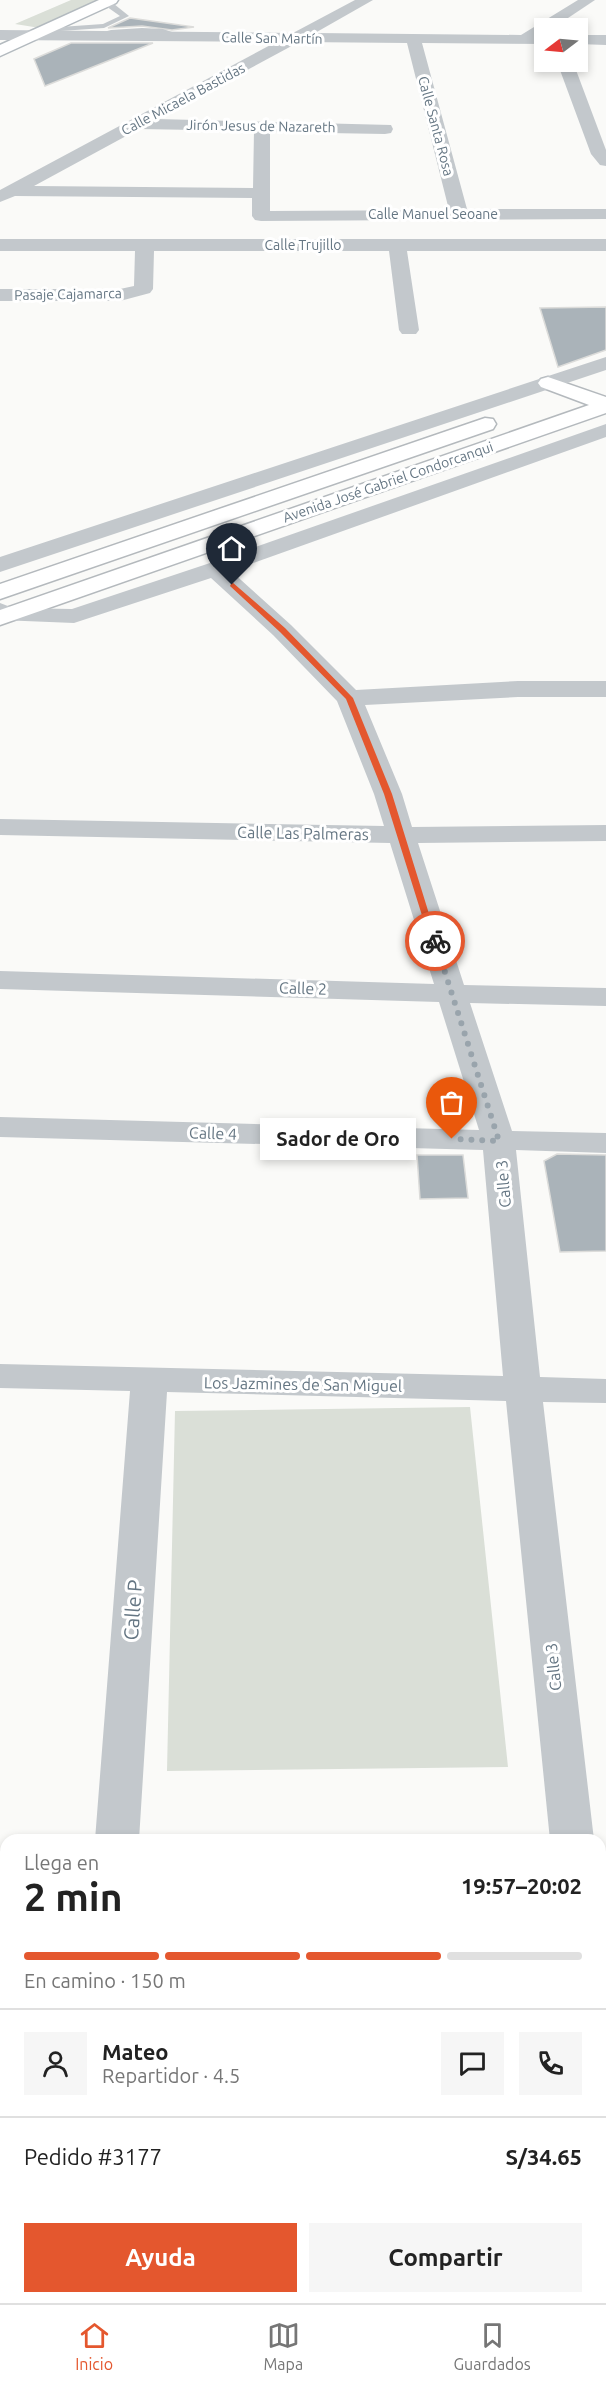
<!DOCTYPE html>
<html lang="es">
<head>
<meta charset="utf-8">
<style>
	:root { --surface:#fff; --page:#f6f6f6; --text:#222; --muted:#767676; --line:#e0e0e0; --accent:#e4572e }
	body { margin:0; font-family:Ubuntu,sans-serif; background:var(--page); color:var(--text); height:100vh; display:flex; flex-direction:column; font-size:22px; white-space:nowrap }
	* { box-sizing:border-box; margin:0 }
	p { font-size:20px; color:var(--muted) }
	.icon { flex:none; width:33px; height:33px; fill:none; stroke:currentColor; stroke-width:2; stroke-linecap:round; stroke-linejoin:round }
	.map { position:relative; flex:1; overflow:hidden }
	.side { position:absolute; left:0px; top:1834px; width:606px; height:470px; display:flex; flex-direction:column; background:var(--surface); border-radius:18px 18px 0 0; box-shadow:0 3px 9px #0003 }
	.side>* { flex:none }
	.needle { width:39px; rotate:254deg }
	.controls { position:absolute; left:534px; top:18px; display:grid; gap:12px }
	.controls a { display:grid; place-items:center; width:54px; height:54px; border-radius:0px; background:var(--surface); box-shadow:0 3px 9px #0003; font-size:30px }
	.pin { position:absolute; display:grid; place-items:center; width:51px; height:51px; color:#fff; margin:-62px -26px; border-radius:50% 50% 50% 0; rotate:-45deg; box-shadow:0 0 6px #0007 }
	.pin .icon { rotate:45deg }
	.courier { position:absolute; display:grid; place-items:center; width:60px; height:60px; margin:-30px; border:4px solid #e4572e; border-radius:50%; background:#fff; color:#222; box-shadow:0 2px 8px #0007 }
	.bubble { position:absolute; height:42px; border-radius:0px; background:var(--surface); box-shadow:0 3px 9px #0003; font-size:20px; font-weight:700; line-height:42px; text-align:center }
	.summary em { font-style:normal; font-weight:700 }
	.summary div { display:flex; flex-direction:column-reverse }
	.summary { display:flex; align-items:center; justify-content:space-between; height:102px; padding:0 24px }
	h1 { font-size:39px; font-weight:700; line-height:45px }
	.bar { display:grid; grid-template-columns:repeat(4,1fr); gap:9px 6px; align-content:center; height:72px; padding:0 24px }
	.bar i { height:8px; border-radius:4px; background:var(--line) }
	.bar .current { background:var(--accent) }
	.bar p { grid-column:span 4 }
	.line { display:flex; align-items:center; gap:15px; padding:0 24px; border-top:2px solid var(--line) }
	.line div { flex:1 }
	.round { display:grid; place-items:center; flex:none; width:63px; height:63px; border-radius:0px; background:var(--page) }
	.primary-button { display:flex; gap:12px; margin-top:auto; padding:12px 24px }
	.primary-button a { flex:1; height:69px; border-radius:0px; background:var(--accent); color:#fff; font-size:24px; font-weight:700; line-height:69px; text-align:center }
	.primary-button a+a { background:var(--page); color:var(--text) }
	.tab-bar { display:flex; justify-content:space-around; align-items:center; height:84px; border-top:2px solid var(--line); background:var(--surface); font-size:16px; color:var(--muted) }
	.tab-bar a { display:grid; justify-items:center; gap:3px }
	.tab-bar .current { color:var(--accent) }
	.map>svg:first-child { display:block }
</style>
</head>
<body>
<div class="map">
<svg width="606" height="2303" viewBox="0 0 606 2303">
	<rect width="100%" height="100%" fill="#fafaf8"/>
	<path fill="#dadfd7" d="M71 0H105L40 28 15 24Z
		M470 1407 508 1767 167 1771 175 1411Z"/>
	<path fill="#aab3b9" stroke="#dcdcda" stroke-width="1.5" d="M130 18 194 27 172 30 142 26 108 28Z
		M71 43H153L45 86 34 59Z
		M606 307V350L558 367 540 308Z
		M557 1154 606 1155V1251L560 1252 544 1161Z
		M417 1155H463L468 1198 420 1199Z"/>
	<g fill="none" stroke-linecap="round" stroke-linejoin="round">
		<defs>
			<path id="secondary" d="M99 0H118L116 3 0 56V45Z"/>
			<path id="trunk" d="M548 377 606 397V413L0 625V610L589 405 541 387 538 383 541 379Z
				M485 418 493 419 496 424 493 429 0 599V584Z"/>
		</defs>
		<use href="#secondary" stroke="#b3babf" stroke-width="3"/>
		<use href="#trunk" stroke="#b4b9bd" stroke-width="3"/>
		<path fill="#c3c8cc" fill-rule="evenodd" d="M103 0H109L129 16 104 28 46 32 42 30 46 28 103 24 120 16 103 4Z
			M142 28 163 29 187 37 183 39C155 31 129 32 100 36L96 34 111 30Z"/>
		<path fill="#c3c8cc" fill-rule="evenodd" d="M355 0H373L315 33 521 35 578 0H595L553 28H544V34L542 35 544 36V44L422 43 467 209H606V219L261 221 255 220 252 216V198L15 196 0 202V190L276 42 0 40V30L293 33ZM299 42 407 43 449 210 270 211V132L385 134 391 133 393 129 391 125 156 119ZM139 129 254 131 253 188 34 186Z
			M578 35H606V45L578 44Z
			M557 62H573L606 150V166L600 165 591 154Z
			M0 239H606V251H407L419 330 416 334H402L399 330 389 251H154L153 289 150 293 120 301H0V289H120L134 286 135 251H0Z
			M606 357V370L0 572V557Z
			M606 424V437L231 571 291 625 356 690 518 681H606V697H518L365 705 402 794 412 827 606 825V841L418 843 464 985 606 988V1006L470 1003 512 1131 606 1133V1153L516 1150 540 1377 606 1379V1403L543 1402 594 1840H550L506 1401 167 1392 139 1840H95L130 1391 0 1388V1364L503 1376 483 1150 0 1137V1117L479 1130 439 1002 0 989V971L434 984 390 843 0 835V819L384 826 374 794 337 701 273 635 211 578 74 623 0 620V603L13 608 72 609 207 564Z
			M606 2027V2073L602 2075 606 2076V2176L600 2174V2029Z
			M0 2044H6V2086H0Z
			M60 2298H112V2303H60Z"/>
		<use href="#secondary" fill="#fff" fill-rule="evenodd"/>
		<use href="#trunk" fill="#fff" fill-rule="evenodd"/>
	</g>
	<path fill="#e4572e" d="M232 582 285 628 353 698 392 794 438 943 430 941 384 794 346 699 280 632 230 586Z"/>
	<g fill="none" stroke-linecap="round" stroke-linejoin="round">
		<path stroke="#99a4ac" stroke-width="6" stroke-dasharray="0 10.8" d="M435 941 499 1141 452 1139"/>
	</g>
	<g text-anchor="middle" stroke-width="6" stroke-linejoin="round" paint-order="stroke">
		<g font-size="14" fill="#657683" stroke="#fff">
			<text transform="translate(272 38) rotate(1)" y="5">Calle San Martín</text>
			<text transform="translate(183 99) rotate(-28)" y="5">Calle Micaela Bastidas</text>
			<text transform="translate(261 126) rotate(1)" y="5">Jirón Jesus de Nazareth</text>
			<text transform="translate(436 126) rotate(75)" y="5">Calle Santa Rosa</text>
			<text x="433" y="219">Calle Manuel Seoane</text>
			<text x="303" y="250">Calle Trujillo</text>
			<text transform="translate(68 294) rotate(-1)" y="5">Pasaje Cajamarca</text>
			<text transform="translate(388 482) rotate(-19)" y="5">Avenida José Gabriel Condorcanqui</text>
		</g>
		<g font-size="16" fill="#657683" stroke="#fff">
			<text transform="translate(303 833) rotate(1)" y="6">Calle Las Palmeras</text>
			<text transform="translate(303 988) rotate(2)" y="6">Calle 2</text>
			<text transform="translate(213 1133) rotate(2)" y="6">Calle 4</text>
			<text transform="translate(503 1184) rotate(-95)" y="6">Calle 3</text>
			<text transform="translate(303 1384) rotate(1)" y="6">Los Jazmines de San Miguel</text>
			<text transform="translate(553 1667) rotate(-96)" y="6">Calle 3</text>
		</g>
		<g font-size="20" fill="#657683" stroke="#fff">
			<text transform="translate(133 1610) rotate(-86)" y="7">Calle P</text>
		</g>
	</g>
</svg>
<div class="controls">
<a><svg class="needle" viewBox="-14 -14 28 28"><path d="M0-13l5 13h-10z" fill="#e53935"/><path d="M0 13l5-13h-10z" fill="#767676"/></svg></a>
</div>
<div class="pin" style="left:452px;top:1139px;background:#ea580c"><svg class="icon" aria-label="bag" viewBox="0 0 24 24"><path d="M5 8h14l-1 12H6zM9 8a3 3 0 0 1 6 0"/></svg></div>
<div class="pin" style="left:232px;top:585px;background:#1f2937"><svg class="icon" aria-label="home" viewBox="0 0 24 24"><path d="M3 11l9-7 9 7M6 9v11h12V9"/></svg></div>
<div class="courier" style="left:435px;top:941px"><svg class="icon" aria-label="bike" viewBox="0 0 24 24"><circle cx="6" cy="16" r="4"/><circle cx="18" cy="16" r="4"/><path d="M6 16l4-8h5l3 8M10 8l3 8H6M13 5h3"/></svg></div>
<div class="bubble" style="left:260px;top:1118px;width:156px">Sador de Oro</div>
<section class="side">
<div class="summary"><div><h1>2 min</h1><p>Llega en</p></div><em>19:57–20:02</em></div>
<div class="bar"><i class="current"></i><i class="current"></i><i class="current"></i><i></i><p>En camino · 150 m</p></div>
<div class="line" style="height:108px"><a class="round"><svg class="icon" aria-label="person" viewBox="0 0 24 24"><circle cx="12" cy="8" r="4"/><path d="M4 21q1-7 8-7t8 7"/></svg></a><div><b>Mateo</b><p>Repartidor · 4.5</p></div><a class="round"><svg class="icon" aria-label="chat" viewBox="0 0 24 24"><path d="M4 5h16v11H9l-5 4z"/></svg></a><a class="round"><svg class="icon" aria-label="phone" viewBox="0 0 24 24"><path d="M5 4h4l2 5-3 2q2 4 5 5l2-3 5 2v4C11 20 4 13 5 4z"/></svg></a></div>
<div class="line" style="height:78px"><div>Pedido #3177</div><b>S/34.65</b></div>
<div class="primary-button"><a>Ayuda</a><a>Compartir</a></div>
</section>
</div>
<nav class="tab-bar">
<a class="current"><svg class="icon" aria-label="home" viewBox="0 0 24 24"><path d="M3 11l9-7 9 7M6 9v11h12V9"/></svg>Inicio</a>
<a><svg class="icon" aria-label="map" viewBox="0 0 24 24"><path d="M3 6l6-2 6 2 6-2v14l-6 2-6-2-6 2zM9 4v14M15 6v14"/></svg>Mapa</a>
<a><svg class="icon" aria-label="saved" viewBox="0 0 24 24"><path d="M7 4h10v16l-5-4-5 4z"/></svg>Guardados</a>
</nav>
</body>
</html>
